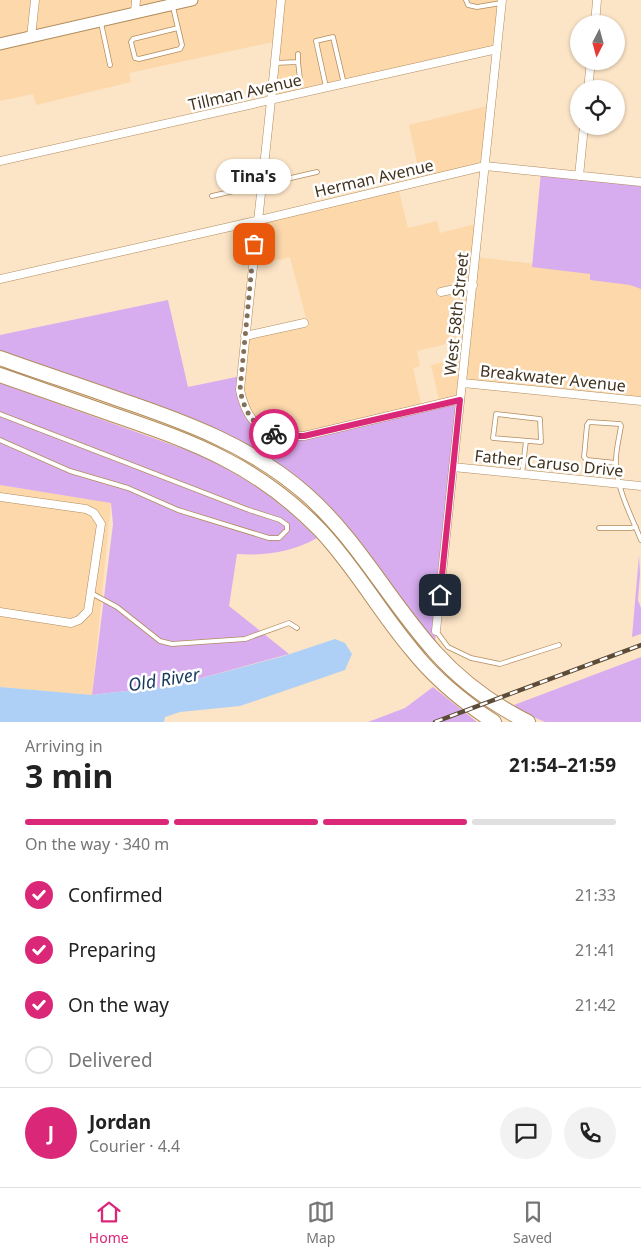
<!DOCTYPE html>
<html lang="en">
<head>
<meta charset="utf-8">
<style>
	:root { --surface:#fff; --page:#f2f2f2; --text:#222; --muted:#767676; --line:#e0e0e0; --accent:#db2777 }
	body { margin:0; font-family:"Noto Sans",sans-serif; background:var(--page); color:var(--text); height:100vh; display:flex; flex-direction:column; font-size:19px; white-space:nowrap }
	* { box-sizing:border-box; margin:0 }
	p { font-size:16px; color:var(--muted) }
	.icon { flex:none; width:28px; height:28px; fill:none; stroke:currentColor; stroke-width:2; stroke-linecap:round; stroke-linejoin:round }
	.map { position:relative; height:722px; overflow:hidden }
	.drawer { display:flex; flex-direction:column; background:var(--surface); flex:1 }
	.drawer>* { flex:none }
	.needle { width:32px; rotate:186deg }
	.tools { position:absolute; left:570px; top:15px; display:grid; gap:10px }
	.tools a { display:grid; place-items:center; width:55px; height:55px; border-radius:50%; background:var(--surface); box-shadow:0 1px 4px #0004; font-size:25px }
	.pin { position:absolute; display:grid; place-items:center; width:42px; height:42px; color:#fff; margin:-21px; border-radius:10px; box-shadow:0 2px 8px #0006 }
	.courier { position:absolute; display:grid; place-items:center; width:50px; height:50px; margin:-25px; border:4px solid #db2777; border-radius:50%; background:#fff; color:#222; box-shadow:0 1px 6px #0007 }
	.bubble { position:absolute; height:35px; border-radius:18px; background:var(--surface); box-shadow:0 1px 4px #0004; font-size:16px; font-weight:700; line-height:35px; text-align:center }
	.overview em { font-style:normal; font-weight:700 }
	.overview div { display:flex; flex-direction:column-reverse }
	.overview { display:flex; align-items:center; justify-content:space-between; height:85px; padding:0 25px }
	h1 { font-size:32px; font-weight:700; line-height:38px }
	.bar { display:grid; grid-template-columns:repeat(4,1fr); gap:8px 5px; align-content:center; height:60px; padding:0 25px }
	.bar i { height:6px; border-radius:4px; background:var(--line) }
	.bar .current { background:var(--accent) }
	.bar p { grid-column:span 4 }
	.line { display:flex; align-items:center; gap:12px; padding:0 25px; border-top:1px solid var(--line) }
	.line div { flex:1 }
	.round { display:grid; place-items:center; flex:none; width:52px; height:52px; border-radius:26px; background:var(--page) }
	ol { padding:0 25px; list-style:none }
	li { display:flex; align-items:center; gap:15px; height:55px }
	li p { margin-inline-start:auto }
	li .icon { padding:5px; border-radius:50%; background:var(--accent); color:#fff; stroke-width:4 }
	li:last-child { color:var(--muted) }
	li i { width:28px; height:28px; border:2px solid var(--line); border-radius:50% }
	.menu { display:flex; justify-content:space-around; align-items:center; height:70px; border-top:1px solid var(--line); background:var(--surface); font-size:14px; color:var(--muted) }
	.menu a { display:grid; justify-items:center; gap:2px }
	.menu .current { color:var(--accent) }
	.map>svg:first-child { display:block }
</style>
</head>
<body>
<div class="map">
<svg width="641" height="722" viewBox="0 0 641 722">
	<rect width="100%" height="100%" fill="#fce4c6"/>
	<path fill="#fcd8ab" d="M0 0H502L497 49 272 100 277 41 129 73 131 82 36 105 33 94 0 101Z
		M491 105 485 166 421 181 409 125Z
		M398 187 408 228 437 221 440 233 479 223 476 257 641 276V401L463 383 460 399 440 404 431 365 465 357 467 339 417 351 420 366 413 368 422 408 304 436 265 430 243 404 245 336 307 322 290 257 252 266 257 221Z
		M0 485 111 502 92 695 0 687Z"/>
	<path fill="#d8adf0" d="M541 172 641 182V289L630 285 590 280V274L532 267Z
		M168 300 188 387 241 376 240 390 250 417 285 436 460 399 434 651 363 556 259 459 0 358V335Z
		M0 383 206 457 261 489 293 515 317 538C292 552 265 556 237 554L229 606 289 654 176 685 92 695 113 524 111 503 0 485Z
		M639 555 640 574 638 600 641 608V634L632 637Z
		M641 657V722H545L524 713 514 705Z
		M433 687 477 722H368L405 708Z"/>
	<path fill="#aecff6" d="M335 639 345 643 352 654 345 670 240 706 180 712 165 717 164 722H0V687L92 695 176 685 284 656Z"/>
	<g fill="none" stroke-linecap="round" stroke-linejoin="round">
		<defs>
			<path id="lane" d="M466 0 468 5 477 7 501 3
				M173 7 182 45 180 49 139 59 135 58 131 42 133 39 178 28
				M101 23 110 65
				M298 54V62
				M275 63 298 62 300 79
				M326 87 316 41 333 37 344 84
				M212 196 317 172
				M0 414 249 510 280 520 287 525V530L279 538H269L178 510 128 488 70 471 0 440
				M496 414 540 419 541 442 493 438Z
				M616 463 587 460 584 457 587 425 589 422 620 424 621 426C619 439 615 453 616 465 618 492 631 515 641 540
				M522 474 526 441
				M599 528H630L636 527
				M91 593 117 607 160 641 172 644 245 639 289 623 297 628
				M436 631 448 647 471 658 500 664 559 645"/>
			<path id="street" d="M281 0C269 130 253 260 240 390 248 428 267 437 304 436L460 399
				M135 13 136 0
				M595 24 597 0
				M31 37 35 0
				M588 89 591 61
				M0 161 497 49
				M579 176 584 126
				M0 279 247 223 485 166 641 182
				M441 292 473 285
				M245 336 304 323
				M463 383 641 401
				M453 467 641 486
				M0 497 86 509 94 513 101 524 88 611 79 620 71 623 0 612
				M436 631 502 0"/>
			<path id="primary" d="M0 44 192 0"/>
			<path id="highway" d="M0 358C39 372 79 385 118 399 186 422 251 446 306 494 358 540 389 601 435 652 461 681 494 705 528 722
				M0 375C38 388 76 402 114 415 196 443 258 466 320 530 355 567 379 611 412 650 435 679 463 702 494 722"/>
		</defs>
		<use href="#lane" stroke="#b18c5c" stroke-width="5.5"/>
		<use href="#street" stroke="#b18c5c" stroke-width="9"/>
		<use href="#primary" stroke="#b18c5c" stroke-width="13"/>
		<use href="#highway" stroke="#b18c5c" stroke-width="16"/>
		<use href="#lane" stroke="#fff" stroke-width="4"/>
		<use href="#street" stroke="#fff" stroke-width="8"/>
		<use href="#primary" stroke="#fff" stroke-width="11"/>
		<use href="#highway" stroke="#fff" stroke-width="14"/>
		<defs>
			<path id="rail" d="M435 722 641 645"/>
		</defs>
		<use href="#rail" stroke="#5c4b36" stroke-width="4.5"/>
		<use href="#rail" stroke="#fff" stroke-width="2.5" stroke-dasharray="8" stroke-linecap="butt"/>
	</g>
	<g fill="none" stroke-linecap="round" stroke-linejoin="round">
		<path stroke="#827059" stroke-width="5" stroke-dasharray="0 9" d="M254 244 240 390C245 412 252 425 274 434"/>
		<path stroke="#db2777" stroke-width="6" d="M274 434 285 436H304L460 400 440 595"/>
	</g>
	<g text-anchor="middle" stroke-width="5" stroke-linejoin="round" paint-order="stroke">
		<g font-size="16" fill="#41321e" stroke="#fff">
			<text transform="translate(245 92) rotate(-13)" y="6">Tillman Avenue</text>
			<text transform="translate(374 178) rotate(-13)" y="6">Herman Avenue</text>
			<text transform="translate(456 314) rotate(-84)" y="6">West 58th Street</text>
			<text transform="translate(553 378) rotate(6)" y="6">Breakwater Avenue</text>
			<text transform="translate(549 463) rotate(6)" y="6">Father Caruso Drive</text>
		</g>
		<g font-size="18" font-style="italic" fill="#17395e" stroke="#fff">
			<text transform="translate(164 680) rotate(-9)" y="6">Old River</text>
		</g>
	</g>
</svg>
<div class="tools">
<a><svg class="needle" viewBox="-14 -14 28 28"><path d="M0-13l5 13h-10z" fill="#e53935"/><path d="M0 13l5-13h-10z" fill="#767676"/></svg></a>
<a><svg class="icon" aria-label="locate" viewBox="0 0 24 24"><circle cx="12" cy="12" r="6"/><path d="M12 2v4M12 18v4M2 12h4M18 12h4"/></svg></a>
</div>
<div class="pin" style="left:254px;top:244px;background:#ea580c"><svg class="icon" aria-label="bag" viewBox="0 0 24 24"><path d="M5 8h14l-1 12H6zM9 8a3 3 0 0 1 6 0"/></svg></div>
<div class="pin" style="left:440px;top:595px;background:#1f2937"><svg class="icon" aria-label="home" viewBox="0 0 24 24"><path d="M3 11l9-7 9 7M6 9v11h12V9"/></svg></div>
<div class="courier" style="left:274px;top:434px"><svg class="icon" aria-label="bike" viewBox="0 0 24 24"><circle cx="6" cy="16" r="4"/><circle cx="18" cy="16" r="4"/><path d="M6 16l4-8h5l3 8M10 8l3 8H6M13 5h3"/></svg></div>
<div class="bubble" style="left:216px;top:159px;width:75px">Tina's</div>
</div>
<section class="drawer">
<div class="overview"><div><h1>3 min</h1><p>Arriving in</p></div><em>21:54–21:59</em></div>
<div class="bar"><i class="current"></i><i class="current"></i><i class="current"></i><i></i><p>On the way · 340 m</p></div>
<ol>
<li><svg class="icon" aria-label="check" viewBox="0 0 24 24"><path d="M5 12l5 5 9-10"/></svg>Confirmed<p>21:33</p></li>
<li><svg class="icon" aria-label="check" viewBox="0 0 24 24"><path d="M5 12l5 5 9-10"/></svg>Preparing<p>21:41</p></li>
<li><svg class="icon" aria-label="check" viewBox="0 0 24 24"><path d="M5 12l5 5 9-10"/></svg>On the way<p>21:42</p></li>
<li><i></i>Delivered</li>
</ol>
<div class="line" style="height:90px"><b class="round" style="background:var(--accent);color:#fff">J</b><div><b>Jordan</b><p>Courier · 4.4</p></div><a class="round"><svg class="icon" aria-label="chat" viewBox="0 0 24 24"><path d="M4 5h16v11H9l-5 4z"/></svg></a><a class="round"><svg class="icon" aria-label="phone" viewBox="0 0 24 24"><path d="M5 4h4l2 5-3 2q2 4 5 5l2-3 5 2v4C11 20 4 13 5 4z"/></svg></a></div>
</section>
<nav class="menu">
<a class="current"><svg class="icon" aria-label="home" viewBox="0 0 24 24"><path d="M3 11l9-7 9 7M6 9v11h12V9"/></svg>Home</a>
<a><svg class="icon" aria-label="map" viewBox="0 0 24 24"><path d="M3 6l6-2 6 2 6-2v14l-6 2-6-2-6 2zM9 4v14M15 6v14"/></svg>Map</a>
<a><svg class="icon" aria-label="saved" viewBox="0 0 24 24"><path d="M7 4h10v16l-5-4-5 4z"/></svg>Saved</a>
</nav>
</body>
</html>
